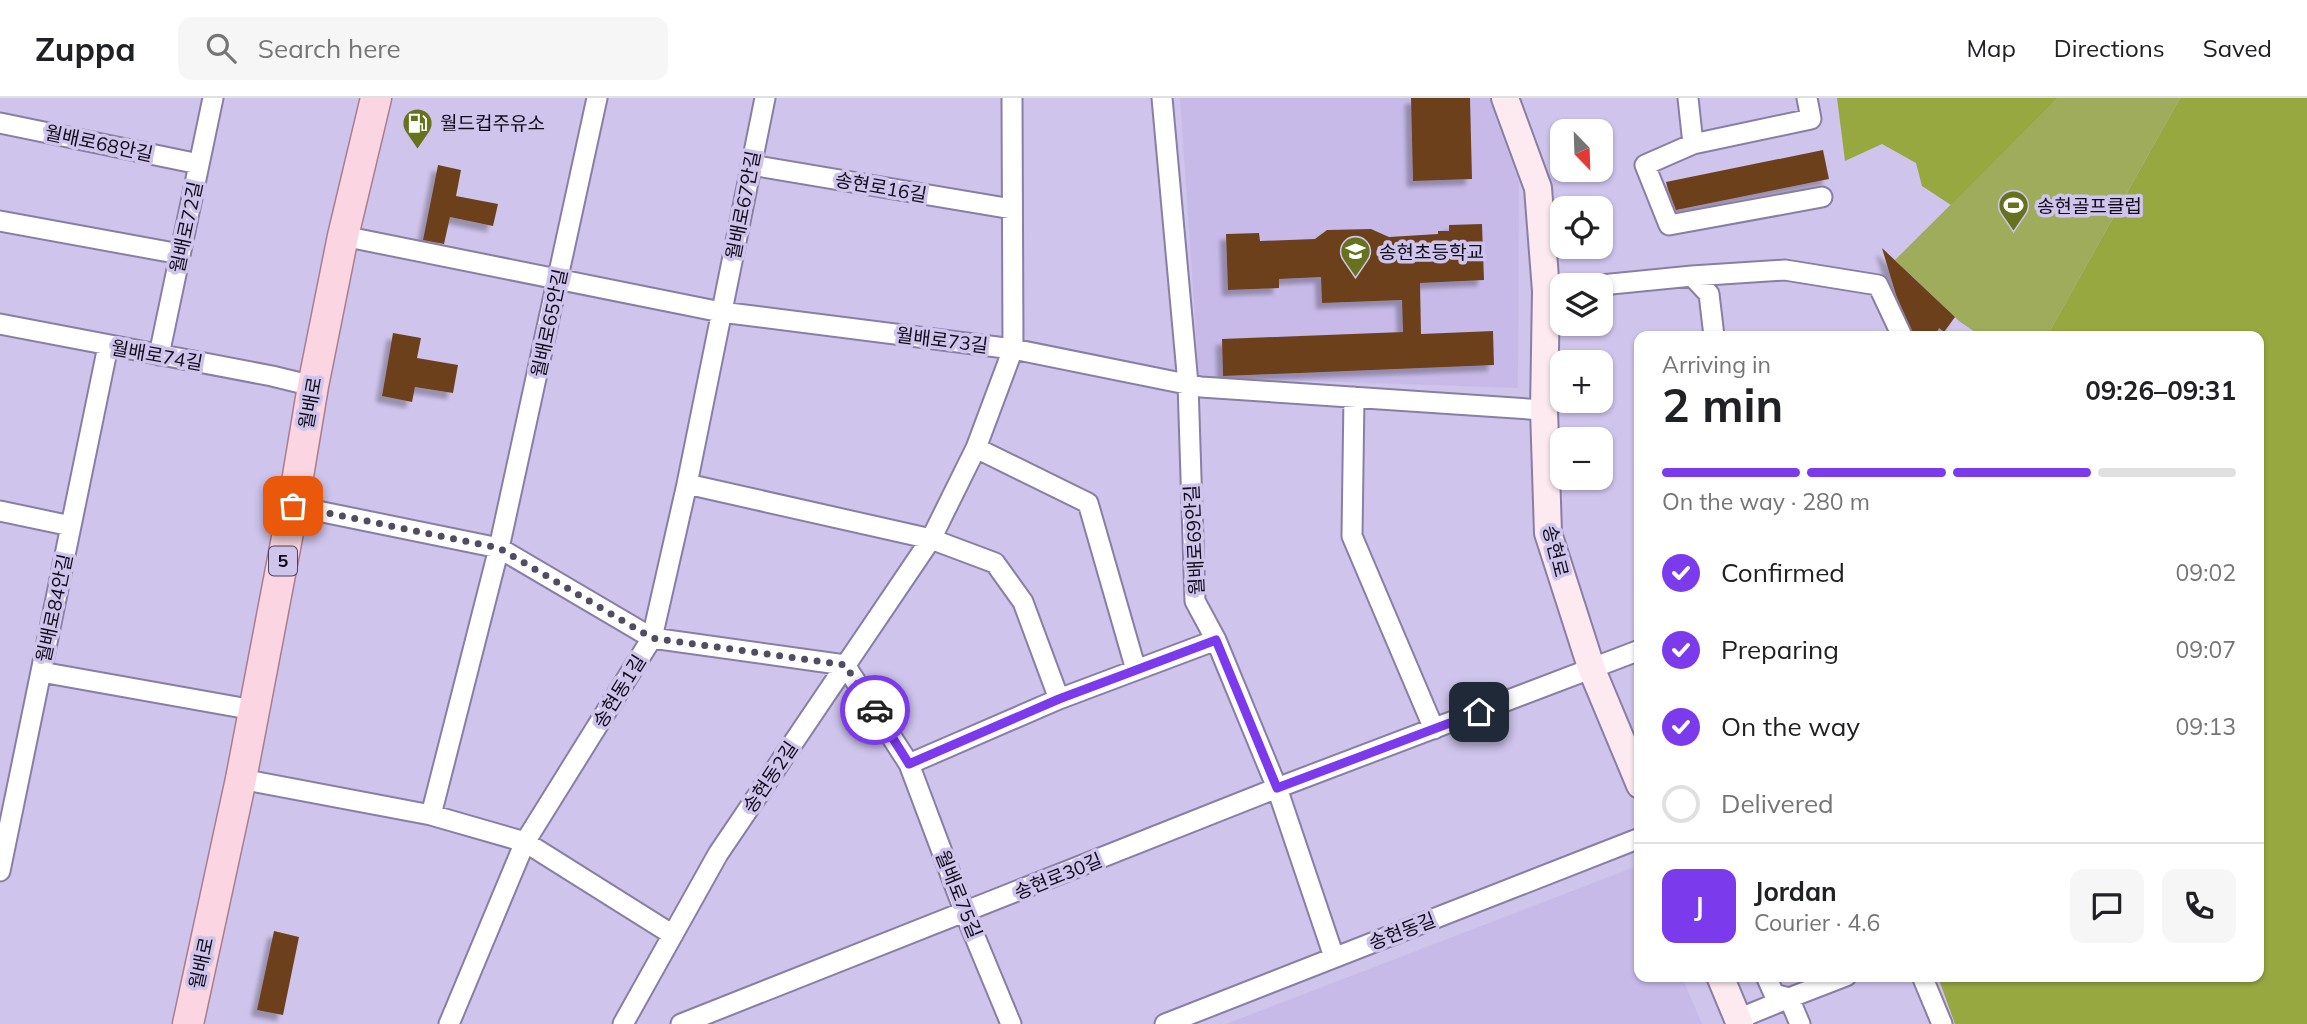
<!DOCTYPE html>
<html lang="en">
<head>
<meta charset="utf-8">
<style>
	:root { --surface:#fff; --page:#f6f6f6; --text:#202124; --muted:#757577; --line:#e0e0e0; --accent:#7c3aed }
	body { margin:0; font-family:Mulish,"Noto Sans KR",sans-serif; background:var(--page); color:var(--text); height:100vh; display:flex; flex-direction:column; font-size:26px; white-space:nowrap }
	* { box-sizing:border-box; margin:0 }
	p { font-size:23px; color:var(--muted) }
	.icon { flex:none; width:38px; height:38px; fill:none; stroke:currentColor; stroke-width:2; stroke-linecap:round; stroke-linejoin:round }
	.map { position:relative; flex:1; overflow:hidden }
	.drawer { position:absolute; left:1634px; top:233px; width:630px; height:651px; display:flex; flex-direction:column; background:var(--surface); border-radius:14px; box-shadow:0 2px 5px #0004 }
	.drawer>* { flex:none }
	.needle { width:46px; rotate:157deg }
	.buttons { position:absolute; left:1550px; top:21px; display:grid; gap:14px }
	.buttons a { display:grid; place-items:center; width:63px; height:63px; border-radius:14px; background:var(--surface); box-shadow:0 2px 5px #0004; font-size:35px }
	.pin { position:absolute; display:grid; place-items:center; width:60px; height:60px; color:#fff; margin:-30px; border-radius:14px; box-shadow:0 4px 10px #0006 }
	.courier { position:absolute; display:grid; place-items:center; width:70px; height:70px; margin:-35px; border:5px solid #7c3aed; border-radius:50%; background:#fff; color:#222; box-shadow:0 2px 9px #0007 }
	.summary em { font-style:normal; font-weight:700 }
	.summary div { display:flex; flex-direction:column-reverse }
	.summary { display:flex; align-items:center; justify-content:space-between; height:119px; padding:0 28px }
	h1 { font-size:46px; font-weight:700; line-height:52px }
	.bar { display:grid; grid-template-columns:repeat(4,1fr); gap:10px 7px; align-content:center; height:84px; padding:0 28px }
	.bar i { height:9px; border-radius:5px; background:var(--line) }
	.bar .active { background:var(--accent) }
	.bar p { grid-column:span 4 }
	.line { display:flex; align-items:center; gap:18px; padding:0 28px; border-top:2px solid var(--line) }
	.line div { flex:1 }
	.round { display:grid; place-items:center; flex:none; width:74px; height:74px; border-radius:14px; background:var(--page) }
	ol { padding:0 28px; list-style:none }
	li { display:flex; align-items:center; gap:21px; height:77px }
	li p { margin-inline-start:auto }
	li .icon { padding:7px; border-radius:50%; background:var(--accent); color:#fff; stroke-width:4 }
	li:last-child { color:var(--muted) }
	li i { width:38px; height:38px; border:4px solid var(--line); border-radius:50% }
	header { display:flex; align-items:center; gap:42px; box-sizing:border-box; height:98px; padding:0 35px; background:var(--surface); border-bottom:2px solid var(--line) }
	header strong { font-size:33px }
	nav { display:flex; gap:38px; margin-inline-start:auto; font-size:24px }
	.search { width:490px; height:63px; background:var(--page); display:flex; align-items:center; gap:18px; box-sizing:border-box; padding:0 24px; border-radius:14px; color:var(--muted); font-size:26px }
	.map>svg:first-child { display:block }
</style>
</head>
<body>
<header>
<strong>Zuppa</strong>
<div class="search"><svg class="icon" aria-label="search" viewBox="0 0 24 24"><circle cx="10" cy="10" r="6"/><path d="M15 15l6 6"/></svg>Search here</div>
<nav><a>Map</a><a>Directions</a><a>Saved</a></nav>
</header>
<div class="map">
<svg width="2307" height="926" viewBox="0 0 2307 926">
	<defs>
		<filter id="shadow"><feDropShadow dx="-6" dy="6" stdDeviation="2" flood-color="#0004"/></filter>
	</defs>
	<rect width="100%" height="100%" fill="#cfc4ec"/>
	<path fill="#c7bae9" d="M1180 0H1489L1519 84 1518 290 1199 279Z
		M1637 768 1640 775V878L1682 879 1702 926H1226Z"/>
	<path fill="#9eac5c" d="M2058 0H2180L2047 238H1981L1959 223 1895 162Z"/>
	<path fill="#98a840" d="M1837 0H2058L1951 107 1922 88 1916 65 1882 46 1845 63Z
		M2180 0H2307V926H1955L1938 879 2259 878V238H2047Z"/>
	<path fill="#6d411e" filter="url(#shadow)" d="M1411 0H1470L1472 81 1413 83Z
		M1823 52 1829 81 1676 112 1668 91 1666 84Z
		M438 67 461 72 456 98 498 106 493 128 450 119 444 146 423 142Z
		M1482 126 1484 182 1420 185 1421 236 1493 233 1494 267 1223 278 1222 241 1403 234 1402 202 1322 205 1321 179 1279 181V190L1228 192 1226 136 1259 135 1260 143 1315 141 1327 132 1371 131 1389 139 1438 136V133H1449V127Z
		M1882 150 1955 219 1944 234 1939 230 1935 238H1914L1896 197Z
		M393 235 421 240 417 260 458 267 453 295 415 289 412 304 382 298Z
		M274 833 299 839 283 917 257 912Z"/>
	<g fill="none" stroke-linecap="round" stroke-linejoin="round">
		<defs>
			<path id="street" d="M1162 0 1188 286 1195 503 1216 542 1277 690 1334 859
				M1688 0 1693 46 1811 21 1807 0
				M0 25 199 66
				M1693 46 1645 67 1669 127 1822 99
				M751 67 1012 111
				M0 123 180 156
				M343 138 721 214 1013 251 1201 289 1544 312
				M1692 178 1785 172 1878 187 1902 238
				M1601 187 1692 178 1709 196 1714 238
				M0 226 272 278 313 288
				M159 257 213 0
				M1354 299 1352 438 1434 631
				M976 350 1088 405 1136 572
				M687 386 931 441 995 465 1023 504 1059 601
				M293 408 499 450 652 540 845 567 909 666 965 815 1011 926
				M0 413 71 428
				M41 574 254 612
				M909 666 1059 601 1216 542
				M241 681 431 717 525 744 673 837
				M431 717 499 450 597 0
				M0 773 108 248
				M1766 878 1774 896 1789 900 1846 878
				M1922 878 1942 926
				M1738 921 1789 900 1800 926
				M449 926 525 744 652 540 687 386 765 0
				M623 926 718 756 931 441 976 350 1013 251 1012 0
				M681 926 1277 690 1640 552
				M1165 926 1640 740"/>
			<path id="secondary" d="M1505 0 1538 90 1546 193 1544 312 1548 435 1592 572 1640 687
				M1720 878 1740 926"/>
			<path id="primary" d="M188 926 241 681 293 408 313 288 343 138 376 0"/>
		</defs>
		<use href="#street" stroke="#897ea4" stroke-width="23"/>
		<use href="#secondary" stroke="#897ea4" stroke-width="30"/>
		<use href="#primary" stroke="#a77d8f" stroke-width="33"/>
		<use href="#street" stroke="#fff" stroke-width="19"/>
		<use href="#secondary" stroke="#fdeaf1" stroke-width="26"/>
		<use href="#primary" stroke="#fbd6e2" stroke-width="30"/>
	</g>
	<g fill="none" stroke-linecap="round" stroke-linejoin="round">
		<path stroke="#524c62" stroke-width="7" stroke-dasharray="0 12.6" d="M293 408 499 450 652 540 845 567 875 612"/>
		<path stroke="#7c3aed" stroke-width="9" d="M875 612 909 666 1059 601 1216 542 1277 690 1479 614"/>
	</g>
	<defs>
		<symbol id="fuel-pin" viewBox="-11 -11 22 30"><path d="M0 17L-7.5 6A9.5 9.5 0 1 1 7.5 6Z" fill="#66721d" stroke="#cfc4ec"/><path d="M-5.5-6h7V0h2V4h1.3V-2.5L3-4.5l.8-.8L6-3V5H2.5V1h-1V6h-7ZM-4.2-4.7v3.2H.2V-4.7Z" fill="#fff"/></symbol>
		<symbol id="stadium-pin" viewBox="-11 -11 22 30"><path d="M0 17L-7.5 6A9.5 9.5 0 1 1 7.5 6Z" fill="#66721d" stroke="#cfc4ec"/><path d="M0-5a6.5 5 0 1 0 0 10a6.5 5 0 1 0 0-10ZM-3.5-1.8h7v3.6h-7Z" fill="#fff"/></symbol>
		<symbol id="school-pin" viewBox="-11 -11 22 30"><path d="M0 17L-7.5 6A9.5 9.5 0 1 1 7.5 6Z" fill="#66721d" stroke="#cfc4ec"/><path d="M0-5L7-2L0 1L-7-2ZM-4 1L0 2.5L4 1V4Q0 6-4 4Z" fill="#fff"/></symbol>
	</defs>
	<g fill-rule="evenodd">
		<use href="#fuel-pin" x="400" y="8" width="35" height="47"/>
		<use href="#stadium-pin" x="1996" y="90" width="35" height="47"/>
		<use href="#school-pin" x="1338" y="136" width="35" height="47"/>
	</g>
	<g text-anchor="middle" stroke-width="7" stroke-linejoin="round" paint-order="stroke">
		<rect fill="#cfc4ec" stroke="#494258" stroke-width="2" x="269" y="448.5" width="28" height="29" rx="5"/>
		<g font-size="18" font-weight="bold" fill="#0f0b18">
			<text x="283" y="469">5</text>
		</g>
		<g font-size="19" fill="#0f0b18" stroke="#cfc4ec" text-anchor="start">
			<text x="440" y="32">월드컵주유소</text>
			<text x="2037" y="115">송현골프클럽</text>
			<text x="1379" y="161">송현초등학교</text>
		</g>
		<g font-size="19" fill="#0f0b18" stroke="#cfc4ec">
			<text transform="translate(99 45) rotate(12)" y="7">월배로68안길</text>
			<text transform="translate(881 89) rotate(10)" y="7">송현로16길</text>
			<text transform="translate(743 107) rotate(-79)" y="7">월배로67안길</text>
			<text transform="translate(186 129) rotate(-78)" y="7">월배로72길</text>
			<text transform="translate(549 225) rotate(-78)" y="7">월배로65안길</text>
			<text transform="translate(942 242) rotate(7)" y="7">월배로73길</text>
			<text transform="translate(157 257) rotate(10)" y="7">월배로74길</text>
			<text transform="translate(310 305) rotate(-80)" y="7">월배로</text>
			<text transform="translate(1194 442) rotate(-93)" y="7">월배로69안길</text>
			<text transform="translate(1556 453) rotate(76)" y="7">송현로</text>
			<text transform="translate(54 510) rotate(-78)" y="7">월배로84안길</text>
			<text transform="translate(619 593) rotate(-58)" y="7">송현동1길</text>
			<text transform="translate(770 679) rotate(-56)" y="7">송현동2길</text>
			<text transform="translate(1058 778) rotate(-22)" y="7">송현로30길</text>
			<text transform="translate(959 796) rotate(68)" y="7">월배로75길</text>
			<text transform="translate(1402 833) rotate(-21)" y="7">송현동길</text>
			<text transform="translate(201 865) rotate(-78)" y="7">월배로</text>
		</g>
	</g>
</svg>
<div class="buttons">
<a><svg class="needle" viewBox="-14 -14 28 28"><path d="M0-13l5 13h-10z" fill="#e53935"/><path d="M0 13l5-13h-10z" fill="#757577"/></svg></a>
<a><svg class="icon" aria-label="locate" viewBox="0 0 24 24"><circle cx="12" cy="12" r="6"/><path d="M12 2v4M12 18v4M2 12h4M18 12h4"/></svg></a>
<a><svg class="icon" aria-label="layers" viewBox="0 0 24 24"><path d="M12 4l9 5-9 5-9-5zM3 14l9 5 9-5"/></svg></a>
<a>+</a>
<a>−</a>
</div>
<div class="pin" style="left:293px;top:408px;background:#ea580c"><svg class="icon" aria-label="bag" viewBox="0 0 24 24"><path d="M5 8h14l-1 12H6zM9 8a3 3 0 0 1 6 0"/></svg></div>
<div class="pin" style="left:1479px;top:614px;background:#1f2937"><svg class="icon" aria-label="home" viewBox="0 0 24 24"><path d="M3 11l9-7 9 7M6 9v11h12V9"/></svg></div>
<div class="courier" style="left:875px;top:612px"><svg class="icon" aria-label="car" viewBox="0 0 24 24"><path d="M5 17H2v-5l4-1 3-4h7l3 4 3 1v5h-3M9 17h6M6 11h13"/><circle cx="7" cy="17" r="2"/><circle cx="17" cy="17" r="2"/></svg></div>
<section class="drawer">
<div class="summary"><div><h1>2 min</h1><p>Arriving in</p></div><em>09:26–09:31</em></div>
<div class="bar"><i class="active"></i><i class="active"></i><i class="active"></i><i></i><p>On the way · 280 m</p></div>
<ol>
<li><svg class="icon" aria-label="check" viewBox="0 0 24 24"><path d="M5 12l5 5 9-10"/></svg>Confirmed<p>09:02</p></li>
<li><svg class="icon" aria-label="check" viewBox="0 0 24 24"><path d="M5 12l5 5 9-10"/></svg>Preparing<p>09:07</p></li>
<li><svg class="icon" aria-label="check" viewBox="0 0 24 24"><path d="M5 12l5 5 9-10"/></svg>On the way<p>09:13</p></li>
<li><i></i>Delivered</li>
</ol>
<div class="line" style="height:126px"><b class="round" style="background:var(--accent);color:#fff">J</b><div><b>Jordan</b><p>Courier · 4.6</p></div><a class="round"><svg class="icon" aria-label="chat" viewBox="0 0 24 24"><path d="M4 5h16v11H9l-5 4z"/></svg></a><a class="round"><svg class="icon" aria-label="phone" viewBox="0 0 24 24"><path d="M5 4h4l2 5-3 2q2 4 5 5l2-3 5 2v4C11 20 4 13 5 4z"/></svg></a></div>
</section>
</div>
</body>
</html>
